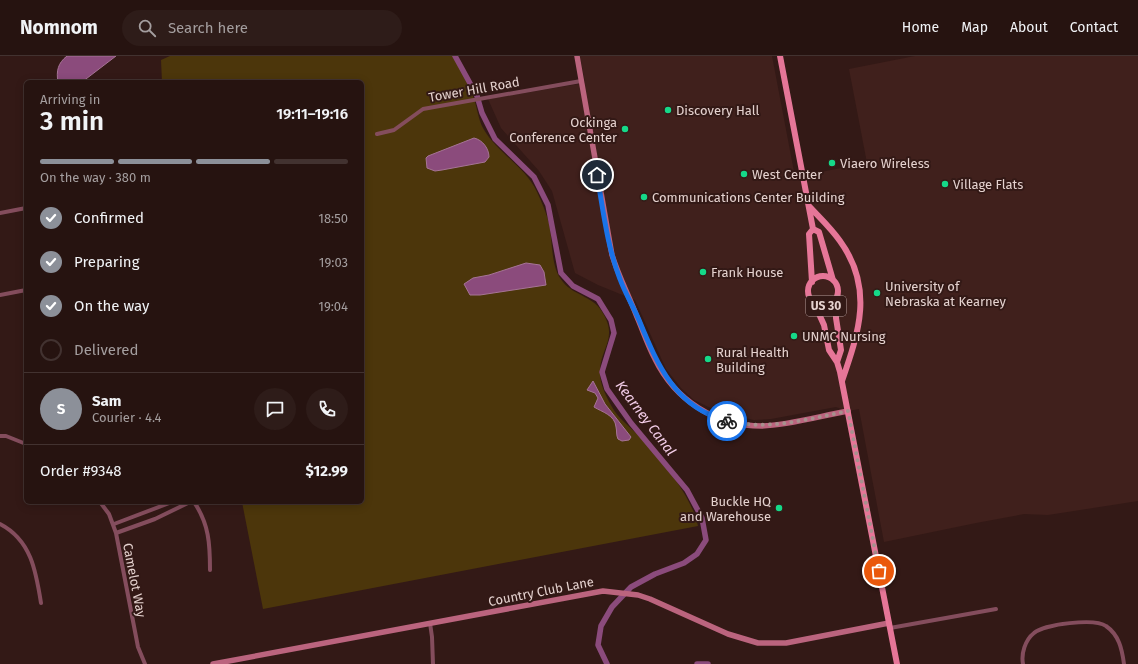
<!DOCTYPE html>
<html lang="en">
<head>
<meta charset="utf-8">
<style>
	:root { --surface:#261310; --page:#2e1c19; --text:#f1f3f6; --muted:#a49e9f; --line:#423230; --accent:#8c9099 }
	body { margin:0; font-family:"Fira Sans",sans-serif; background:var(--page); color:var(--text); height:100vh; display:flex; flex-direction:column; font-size:15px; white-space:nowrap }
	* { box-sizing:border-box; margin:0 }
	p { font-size:13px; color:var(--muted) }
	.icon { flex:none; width:22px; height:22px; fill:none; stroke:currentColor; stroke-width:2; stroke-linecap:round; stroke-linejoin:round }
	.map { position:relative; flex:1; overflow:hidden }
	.side { position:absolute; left:24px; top:24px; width:340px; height:424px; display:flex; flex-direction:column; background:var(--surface); border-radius:6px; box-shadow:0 2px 10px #0003,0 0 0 1px var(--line) }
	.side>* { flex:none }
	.pin { position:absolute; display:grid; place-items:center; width:34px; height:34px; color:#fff; margin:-17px; border:2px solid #fff; border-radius:50%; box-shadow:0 1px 4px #0007 }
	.courier { position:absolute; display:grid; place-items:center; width:40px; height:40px; margin:-20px; border:3px solid #1a73e8; border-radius:50%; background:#fff; color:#222; box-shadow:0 1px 5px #0007 }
	.overview em { font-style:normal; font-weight:600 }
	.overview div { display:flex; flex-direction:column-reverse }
	.overview { display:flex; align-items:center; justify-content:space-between; height:68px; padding:0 16px }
	h1 { font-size:26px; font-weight:600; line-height:30px }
	.bar { display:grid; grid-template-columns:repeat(4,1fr); gap:6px 4px; align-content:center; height:48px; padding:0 16px }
	.bar i { height:5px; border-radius:3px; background:var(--line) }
	.bar .current { background:var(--accent) }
	.bar p { grid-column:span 4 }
	.line { display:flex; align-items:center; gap:10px; padding:0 16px; border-top:1px solid var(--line) }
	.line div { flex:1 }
	.round { display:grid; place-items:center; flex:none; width:42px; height:42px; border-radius:21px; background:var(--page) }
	ol { padding:0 16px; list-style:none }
	li { display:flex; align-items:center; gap:12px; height:44px }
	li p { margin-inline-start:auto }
	li .icon { padding:4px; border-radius:50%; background:var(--accent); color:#fff; stroke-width:4 }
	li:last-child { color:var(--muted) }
	li i { width:22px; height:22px; border:2px solid var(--line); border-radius:50% }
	header { display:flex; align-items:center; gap:24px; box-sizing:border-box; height:56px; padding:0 20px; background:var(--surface); border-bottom:1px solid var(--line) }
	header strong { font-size:19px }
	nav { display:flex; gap:22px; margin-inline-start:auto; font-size:14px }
	.search { width:280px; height:36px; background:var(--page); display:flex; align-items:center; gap:10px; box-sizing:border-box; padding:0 14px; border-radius:22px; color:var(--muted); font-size:15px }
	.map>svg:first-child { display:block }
</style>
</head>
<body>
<header>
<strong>Nomnom</strong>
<div class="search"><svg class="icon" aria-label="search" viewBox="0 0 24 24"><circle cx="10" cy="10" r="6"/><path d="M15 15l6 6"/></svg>Search here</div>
<nav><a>Home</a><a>Map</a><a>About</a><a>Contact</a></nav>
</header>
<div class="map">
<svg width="1138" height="608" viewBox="0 0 1138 608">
	<rect width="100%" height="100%" fill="#331916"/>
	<path fill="#40201c" d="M580 0H772L795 121 867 107 849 13 915 0H1138V445L1048 459 1024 458 976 467 884 486 859 353 848 355 836 351 771 363 754 364 721 357 694 344 681 332 666 313 635 244 598 229 575 217 552 135 539 115 501 72 488 43 585 27Z"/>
	<path fill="#4c360b" d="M170 0H453C460 13 469 26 473 40 477 50 478 63 483 72 497 97 525 110 537 136 542 146 546 157 549 167 553 185 550 211 563 226 574 240 595 240 604 259 617 283 601 292 600 314 599 327 606 340 612 351 618 362 630 371 639 380 660 402 692 440 698 470L263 553 242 446H362V26H162L161 4Z"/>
	<path fill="#8b4b7c" stroke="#a67495" d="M67 0H116L82 26H58C56 15 58 7 67 0Z
		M474 82C483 84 489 93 489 101L485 106 442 114 435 115 427 112 426 102 428 100Z
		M526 207 540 209 544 216 546 229 480 239H470L464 228 473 222 489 219Z
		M593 325 605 348 631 381 629 384 622 385 618 383C616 379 617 375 616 371 615 359 602 356 594 351L598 342 595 337 587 334Z"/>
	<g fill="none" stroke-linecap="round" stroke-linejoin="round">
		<path stroke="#8b4b7c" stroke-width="5.5" d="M455 0 477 40 482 57 495 83 534 121 548 149 561 217 573 230 598 243 611 264 614 277 602 316 607 333 631 367 687 434 702 462 706 484 697 498 684 507 655 518 631 531 612 551 601 570 598 589 607 608
			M697 608H708"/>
		<path stroke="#844d5d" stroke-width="4" d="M377 78 394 74 423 53 581 25
			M0 157 26 152
			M0 239 26 234
			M0 380H6L26 388
			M100 446 109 458 116 477 138 591 145 608
			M194 446C209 468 210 488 210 514
			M0 468C31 484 36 515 41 547
			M114 468 172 446
			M116 477 155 463 190 446
			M430 567 432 581 433 608
			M890 572 996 553
			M1023 608C1021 598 1025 584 1034 577 1044 568 1095 562 1106 570 1119 579 1122 593 1124 608"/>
		<path stroke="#bb647e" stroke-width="5.5" d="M577 0 612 199C619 221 629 240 637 261 643 275 648 290 655 303 675 344 715 370 762 370 790 369 820 360 848 355
			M213 608 603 535 638 539 650 543 728 578 758 587H786L889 567"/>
		<path stroke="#e67698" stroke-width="6" d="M780 0 813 173 819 176 833 224
			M809 150C819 161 831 172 840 185 874 232 859 276 842 325
			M808 235a15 15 0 1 1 30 0a15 15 0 1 1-30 0Z
			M812 226 809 178 813 173
			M836 243V262L841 294 837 306
			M814 247 824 269 829 294 837 306 840 316 897 608"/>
	</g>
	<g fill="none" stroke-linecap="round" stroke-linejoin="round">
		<path stroke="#a7918e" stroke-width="4" stroke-dasharray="0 7.2" d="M727 365C768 375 808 363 848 355L879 515"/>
		<path stroke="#1a73e8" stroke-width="5" d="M597 119C603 153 607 190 620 223 625 237 633 250 639 264 658 310 675 351 727 365"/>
	</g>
	<g fill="#15d989" stroke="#331916" stroke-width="1.5">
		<circle cx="668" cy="54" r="4"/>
		<circle cx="625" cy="73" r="4"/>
		<circle cx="832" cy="107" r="4"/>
		<circle cx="744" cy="118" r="4"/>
		<circle cx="945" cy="128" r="4"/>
		<circle cx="644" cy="141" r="4"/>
		<circle cx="703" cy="216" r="4"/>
		<circle cx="877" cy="237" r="4"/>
		<circle cx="794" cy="280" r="4"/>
		<circle cx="708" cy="303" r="4"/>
		<circle cx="779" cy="452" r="4"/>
	</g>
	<g text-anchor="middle" stroke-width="4" stroke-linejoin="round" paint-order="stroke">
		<rect fill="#331916" stroke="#b09a98" stroke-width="1" x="806" y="240" width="40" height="20" rx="3"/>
		<g font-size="12" font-weight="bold" fill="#e5d2cf">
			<text x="826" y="254">US 30</text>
		</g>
		<g font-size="13" fill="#e5d2cf" stroke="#331916">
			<text transform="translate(474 33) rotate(-10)" y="5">Tower Hill Road</text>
			<text transform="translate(135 524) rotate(79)" y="5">Camelot Way</text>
			<text transform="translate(541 535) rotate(-11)" y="5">Country Club Lane</text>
		</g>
		<g font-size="13" fill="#e5d2cf" stroke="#331916" text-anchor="start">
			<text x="676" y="59">Discovery Hall</text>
			<text x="617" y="71" text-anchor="end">Ockinga<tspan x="617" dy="15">Conference Center</tspan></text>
			<text x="840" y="112">Viaero Wireless</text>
			<text x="752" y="123">West Center</text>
			<text x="953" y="133">Village Flats</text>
			<text x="652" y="146">Communications Center Building</text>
			<text x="711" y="221">Frank House</text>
			<text x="885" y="235">University of<tspan x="885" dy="15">Nebraska at Kearney</tspan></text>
			<text x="802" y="285">UNMC Nursing</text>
			<text x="716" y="301">Rural Health<tspan x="716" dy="15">Building</tspan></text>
			<text x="771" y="450" text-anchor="end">Buckle HQ<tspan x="771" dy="15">and Warehouse</tspan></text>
		</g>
		<g font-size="14" font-style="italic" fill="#f5cfea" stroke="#331916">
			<text transform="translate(646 362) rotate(53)" y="5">Kearney Canal</text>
		</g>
	</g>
</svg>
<div class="pin" style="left:879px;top:515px;background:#ea580c"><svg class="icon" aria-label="bag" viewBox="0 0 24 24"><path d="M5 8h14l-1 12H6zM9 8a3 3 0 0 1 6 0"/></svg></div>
<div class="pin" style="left:597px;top:119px;background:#1f2937"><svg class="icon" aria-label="home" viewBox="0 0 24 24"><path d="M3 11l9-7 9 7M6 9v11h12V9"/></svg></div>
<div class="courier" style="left:727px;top:365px"><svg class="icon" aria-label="bike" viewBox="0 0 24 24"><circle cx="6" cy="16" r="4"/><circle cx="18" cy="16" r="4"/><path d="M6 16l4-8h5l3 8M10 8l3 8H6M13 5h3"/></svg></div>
<section class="side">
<div class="overview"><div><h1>3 min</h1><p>Arriving in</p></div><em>19:11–19:16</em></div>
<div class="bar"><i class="current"></i><i class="current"></i><i class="current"></i><i></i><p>On the way · 380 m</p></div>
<ol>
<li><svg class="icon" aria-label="check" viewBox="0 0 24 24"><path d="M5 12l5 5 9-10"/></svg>Confirmed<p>18:50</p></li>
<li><svg class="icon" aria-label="check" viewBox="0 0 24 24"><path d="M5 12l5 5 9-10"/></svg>Preparing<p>19:03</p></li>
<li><svg class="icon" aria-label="check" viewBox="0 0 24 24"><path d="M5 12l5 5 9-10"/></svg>On the way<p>19:04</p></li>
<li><i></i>Delivered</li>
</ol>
<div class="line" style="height:72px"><b class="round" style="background:var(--accent);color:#fff">S</b><div><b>Sam</b><p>Courier · 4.4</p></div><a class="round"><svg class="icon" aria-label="chat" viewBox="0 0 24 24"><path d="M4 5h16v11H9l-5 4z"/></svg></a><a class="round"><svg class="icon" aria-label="phone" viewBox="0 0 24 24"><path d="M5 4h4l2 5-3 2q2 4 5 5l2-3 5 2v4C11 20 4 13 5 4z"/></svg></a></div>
<div class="line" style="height:52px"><div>Order #9348</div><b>$12.99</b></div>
</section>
</div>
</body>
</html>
